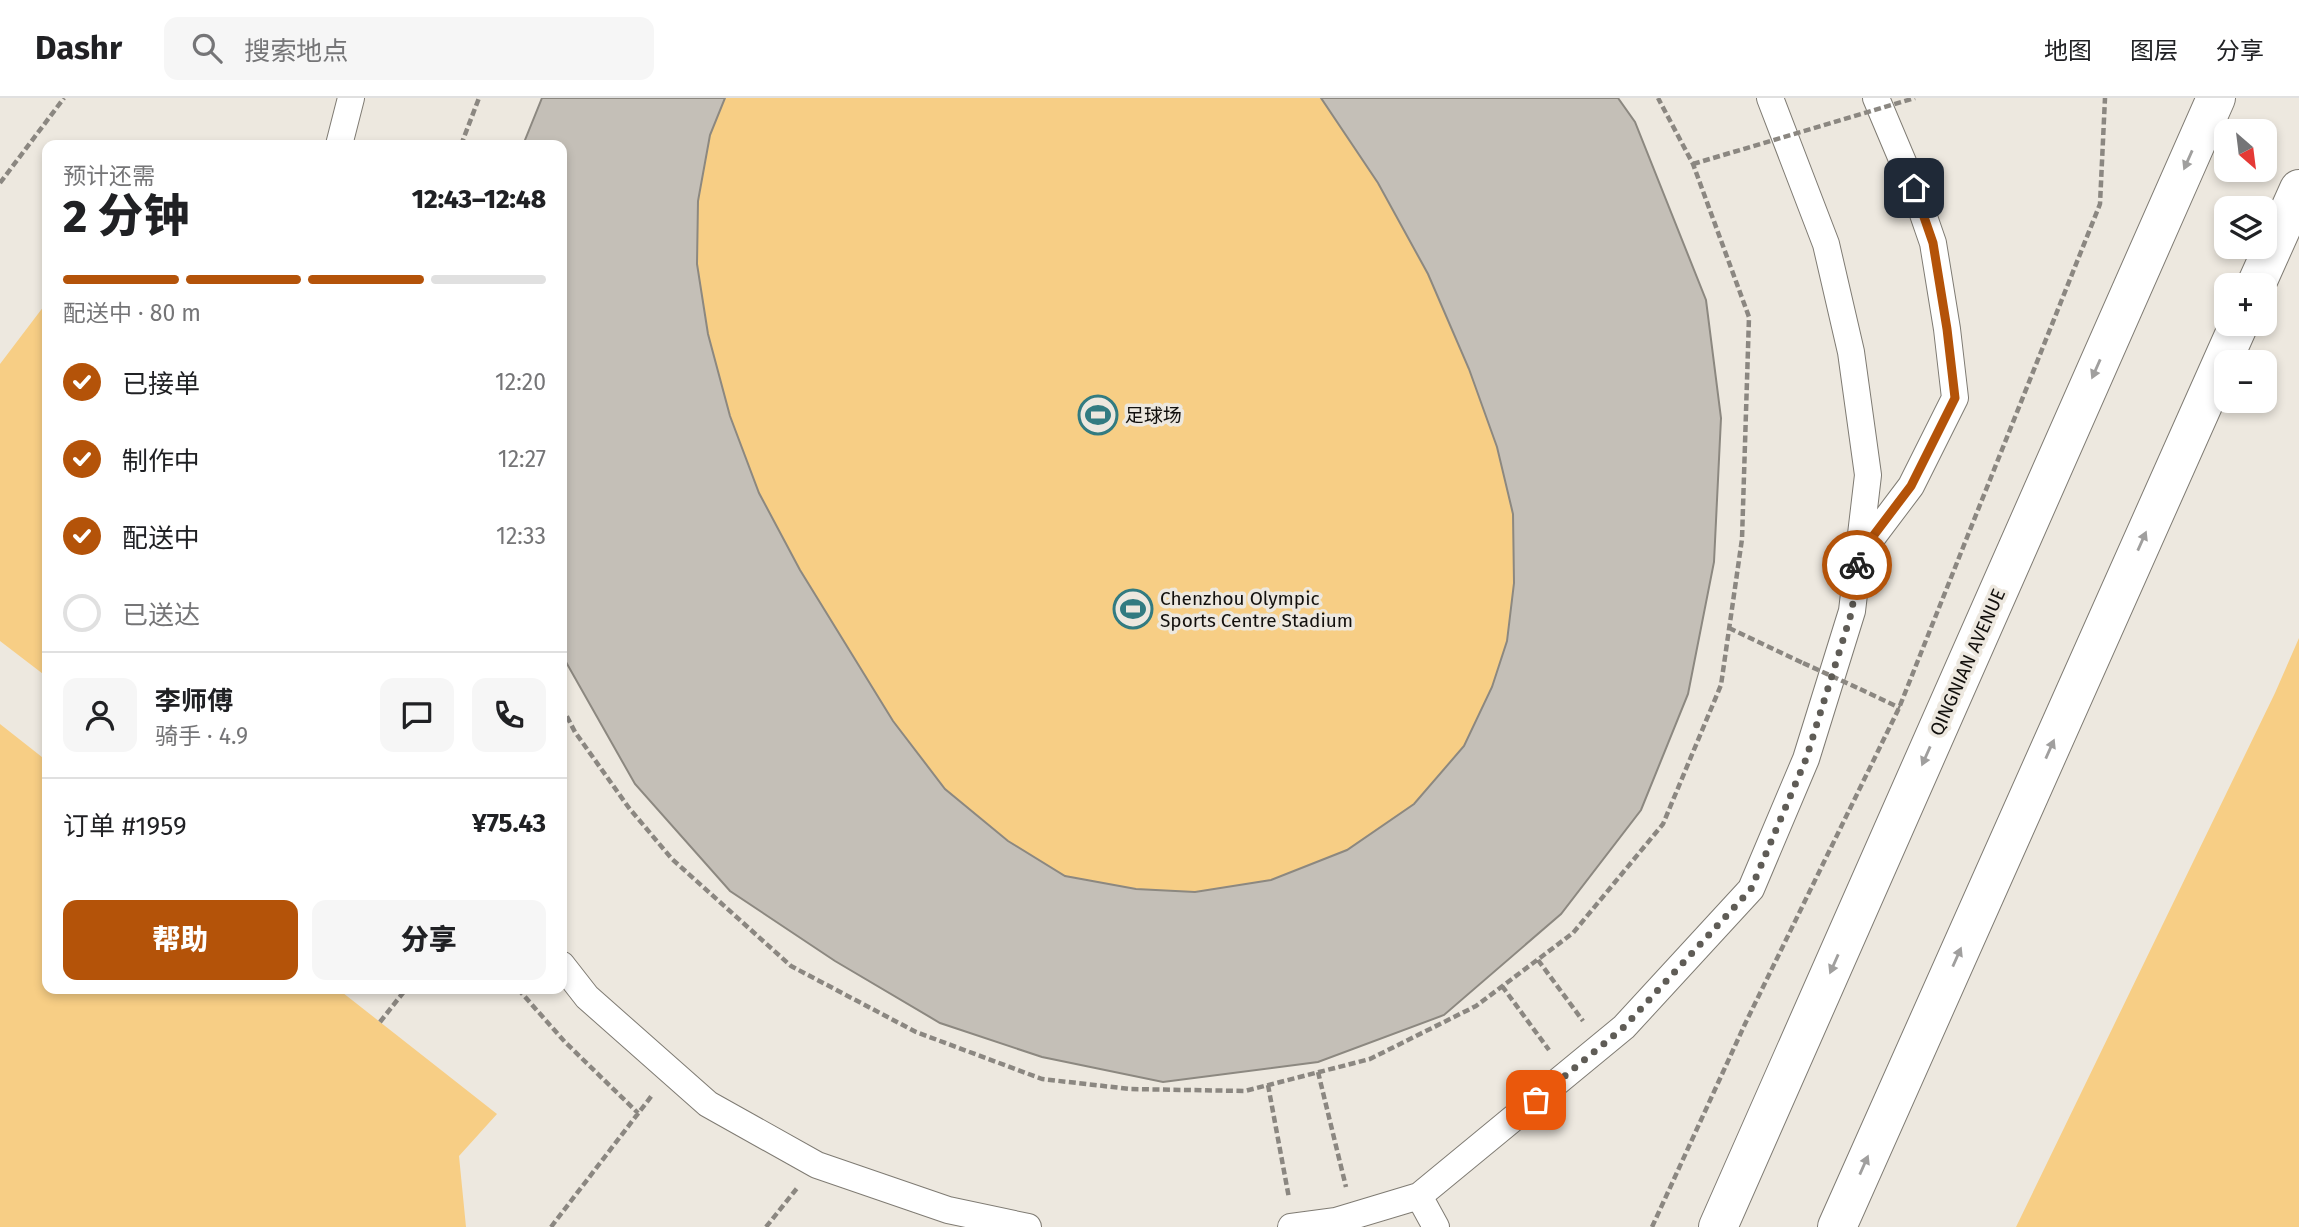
<!DOCTYPE html>
<html lang="zh">
<head>
<meta charset="utf-8">
<style>
	:root { --surface:#fff; --page:#f6f6f6; --text:#202124; --muted:#757577; --line:#e0e0e0; --accent:#b45309 }
	body { margin:0; font-family:"Fira Sans","Noto Sans SC",sans-serif; background:var(--page); color:var(--text); height:100vh; display:flex; flex-direction:column; font-size:26px; white-space:nowrap }
	* { box-sizing:border-box; margin:0 }
	p { font-size:23px; color:var(--muted) }
	.icon { flex:none; width:38px; height:38px; fill:none; stroke:currentColor; stroke-width:2; stroke-linecap:round; stroke-linejoin:round }
	.map { position:relative; flex:1; overflow:hidden }
	.panel { position:absolute; left:42px; top:42px; width:525px; height:854px; display:flex; flex-direction:column; background:var(--surface); border-radius:14px; box-shadow:0 4px 10px #0003 }
	.panel>* { flex:none }
	.needle { width:46px; rotate:152deg }
	.fabs { position:absolute; left:2214px; top:21px; display:grid; gap:14px }
	.fabs a { display:grid; place-items:center; width:63px; height:63px; border-radius:14px; background:var(--surface); box-shadow:0 4px 10px #0003; font-size:35px }
	.pin { position:absolute; display:grid; place-items:center; width:60px; height:60px; color:#fff; margin:-30px; border-radius:14px; box-shadow:0 4px 10px #0006 }
	.courier { position:absolute; display:grid; place-items:center; width:70px; height:70px; margin:-35px; border:5px solid #b45309; border-radius:50%; background:#fff; color:#222; box-shadow:0 2px 9px #0007 }
	.overview em { font-style:normal; font-weight:800 }
	.overview div { display:flex; flex-direction:column-reverse }
	.overview { display:flex; align-items:center; justify-content:space-between; height:119px; padding:0 21px }
	h1 { font-size:46px; font-weight:800; line-height:52px }
	.bar { display:grid; grid-template-columns:repeat(4,1fr); gap:10px 7px; align-content:center; height:84px; padding:0 21px }
	.bar i { height:9px; border-radius:5px; background:var(--line) }
	.bar .on { background:var(--accent) }
	.bar p { grid-column:span 4 }
	.line { display:flex; align-items:center; gap:18px; padding:0 21px; border-top:2px solid var(--line) }
	.line div { flex:1 }
	.round { display:grid; place-items:center; flex:none; width:74px; height:74px; border-radius:14px; background:var(--page) }
	ol { padding:0 21px; list-style:none }
	li { display:flex; align-items:center; gap:21px; height:77px }
	li p { margin-inline-start:auto }
	li .icon { padding:7px; border-radius:50%; background:var(--accent); color:#fff; stroke-width:4 }
	li:last-child { color:var(--muted) }
	li i { width:38px; height:38px; border:4px solid var(--line); border-radius:50% }
	.button { display:flex; gap:14px; margin-top:auto; padding:14px 21px }
	.button a { flex:1; height:80px; border-radius:14px; background:var(--accent); color:#fff; font-size:28px; font-weight:800; line-height:80px; text-align:center }
	.button a+a { background:var(--page); color:var(--text) }
	header { display:flex; align-items:center; gap:42px; box-sizing:border-box; height:98px; padding:0 35px; background:var(--surface); border-bottom:2px solid var(--line) }
	header strong { font-size:33px }
	nav { display:flex; gap:38px; margin-inline-start:auto; font-size:24px }
	.search { width:490px; height:63px; background:var(--page); display:flex; align-items:center; gap:18px; box-sizing:border-box; padding:0 24px; border-radius:14px; color:var(--muted); font-size:26px }
	.map>svg:first-child { display:block }
</style>
</head>
<body>
<header>
<strong>Dashr</strong>
<div class="search"><svg class="icon" aria-label="search" viewBox="0 0 24 24"><circle cx="10" cy="10" r="6"/><path d="M15 15l6 6"/></svg>搜索地点</div>
<nav><a>地图</a><a>图层</a><a>分享</a></nav>
</header>
<div class="map">
<svg width="2299" height="1129" viewBox="0 0 2299 1129">
	<rect width="100%" height="100%" fill="#ede8df"/>
	<path fill="#f7ce85" d="M542 0H1618L1635 24 1721 320 1714 464 1688 596 1641 712 1561 816 1444 917 1163 984 1042 959 940 925 835 863 730 793 635 686 562 557V47H523Z
		M47 204V579L0 543V266Z
		M2299 540V1129H2016L2275 595Z
		M0 626 47 663V891H338L497 1016 459 1058 466 1129H0Z"/>
	<path fill="#c4bfb7" stroke="#8c8880" stroke-width="2" d="M542 0H725L710 37 698 103 697 166 708 236 730 318 759 395 800 472 893 623 945 691 1008 743 1065 778 1136 791 1195 794 1271 782 1347 752 1414 706 1464 648 1492 589 1507 543 1514 485 1513 416 1497 349 1469 271 1428 176 1378 85 1321 0H1618L1635 24 1706 202 1721 320 1714 464 1688 596 1641 712 1561 816 1444 917 1318 964 1163 984 1042 959 940 925 835 863 730 793 635 686 562 557V47H523Z"/>
	<g fill="none" stroke-linecap="round" stroke-linejoin="round">
		<defs>
			<path id="street" d="M339 47 351 0
				M1859 457 1911 388 1955 300 1947 231 1933 145 1914 90 1876 0
				M562 867 587 899 708 1006 817 1067 948 1112 1028 1129
				M1419 1098 1624 929 1751 791 1806 661 1852 513 1868 377 1851 254 1826 146 1770 0
				M1291 1129 1336 1123 1419 1098 1436 1129"/>
			<path id="highway" d="M2256 187 2299 91
				M1718 1129 2216 0
				M1837 1129 2239 226"/>
		</defs>
		<use href="#street" stroke="#7f7b73" stroke-width="28"/>
		<use href="#highway" stroke="#7f7b73" stroke-width="40"/>
		<path stroke="#8b8781" stroke-width="4.5" stroke-dasharray="7 3.5" stroke-linecap="butt" d="M461 47 479 0
			M0 85 64 0
			M1729 530 1803 565
			M1860 591 1900 610
			M562 609 575 634 629 710 672 761 791 868 916 934 1042 981 1130 991 1245 993 1370 961 1476 908 1573 835 1663 726 1721 587 1742 441 1749 219 1693 66 1658 0
			M1538 862 1583 923
			M1502 888 1549 952
			M518 891 565 944 638 1015
			M380 924 406 891
			M1318 974 1346 1089
			M1268 987 1289 1100
			M551 1129 653 996
			M766 1129 798 1089
			M1652 1129 1745 926 1899 610 2100 106 2105 0"/>
		<use href="#street" stroke="#fff" stroke-width="26"/>
		<use href="#highway" stroke="#fff" stroke-width="38"/>
		<path stroke="#8b8781" stroke-width="4.5" stroke-dasharray="7 3.5" stroke-linecap="butt" d="M1693 66 1915 0
			M1803 565 1860 591"/>
	</g>
	<defs><path id="oneway-solid" d="M-6-.8H1V-3.2L6.5 0L1 3.2V.8H-6Z" transform="scale(1.75)"/></defs>
	<g fill="#a09f9e">
		<use href="#oneway-solid" transform="translate(2188 62) rotate(114)"/>
		<use href="#oneway-solid" transform="translate(2096 271) rotate(114)"/>
		<use href="#oneway-solid" transform="translate(2142 443) rotate(-66)"/>
		<use href="#oneway-solid" transform="translate(2050 651) rotate(-66)"/>
		<use href="#oneway-solid" transform="translate(1926 658) rotate(114)"/>
		<use href="#oneway-solid" transform="translate(1957 859) rotate(-66)"/>
		<use href="#oneway-solid" transform="translate(1834 866) rotate(114)"/>
		<use href="#oneway-solid" transform="translate(1864 1067) rotate(-66)"/>
	</g>
	<g fill="none" stroke-linecap="round" stroke-linejoin="round">
		<path stroke="#5f5c56" stroke-width="7" stroke-dasharray="0 12.6" d="M1536 1002 1624 929 1751 791 1806 661 1852 513 1857 467"/>
		<path stroke="#b45309" stroke-width="9" d="M1857 467 1858 458 1911 388 1955 300 1947 231 1933 145 1914 90"/>
	</g>
	<defs>
		<symbol id="stadium-ring" viewBox="-11 -11 22 22"><circle r="9.5" fill="#ede8df" stroke="#327b81" stroke-width="1.5"/><path d="M0-5a6.5 5 0 1 0 0 10a6.5 5 0 1 0 0-10ZM-3.5-1.8h7v3.6h-7Z" fill="#327b81"/></symbol>
	</defs>
	<g fill-rule="evenodd">
		<use href="#stadium-ring" x="1076" y="295" width="44" height="44"/>
		<use href="#stadium-ring" x="1111" y="489" width="44" height="44"/>
	</g>
	<g text-anchor="middle" stroke-width="7" stroke-linejoin="round" paint-order="stroke">
		<g font-size="19" fill="#12100d" stroke="#ede8df" text-anchor="start">
			<text x="1125" y="324">足球场</text>
			<text x="1160" y="507">Chenzhou Olympic<tspan x="1160" dy="22">Sports Centre Stadium</tspan></text>
		</g>
		<g font-size="19" fill="#12100d" stroke="#ede8df">
			<text transform="translate(1967 564) rotate(-66)" y="7">QINGNIAN AVENUE</text>
		</g>
	</g>
</svg>
<div class="fabs">
<a><svg class="needle" viewBox="-14 -14 28 28"><path d="M0-13l5 13h-10z" fill="#e53935"/><path d="M0 13l5-13h-10z" fill="#757577"/></svg></a>
<a><svg class="icon" aria-label="layers" viewBox="0 0 24 24"><path d="M12 4l9 5-9 5-9-5zM3 14l9 5 9-5"/></svg></a>
<a>+</a>
<a>−</a>
</div>
<div class="pin" style="left:1536px;top:1002px;background:#ea580c"><svg class="icon" aria-label="bag" viewBox="0 0 24 24"><path d="M5 8h14l-1 12H6zM9 8a3 3 0 0 1 6 0"/></svg></div>
<div class="pin" style="left:1914px;top:90px;background:#1f2937"><svg class="icon" aria-label="home" viewBox="0 0 24 24"><path d="M3 11l9-7 9 7M6 9v11h12V9"/></svg></div>
<div class="courier" style="left:1857px;top:467px"><svg class="icon" aria-label="bike" viewBox="0 0 24 24"><circle cx="6" cy="16" r="4"/><circle cx="18" cy="16" r="4"/><path d="M6 16l4-8h5l3 8M10 8l3 8H6M13 5h3"/></svg></div>
<section class="panel">
<div class="overview"><div><h1>2 分钟</h1><p>预计还需</p></div><em>12:43–12:48</em></div>
<div class="bar"><i class="on"></i><i class="on"></i><i class="on"></i><i></i><p>配送中 · 80 m</p></div>
<ol>
<li><svg class="icon" aria-label="check" viewBox="0 0 24 24"><path d="M5 12l5 5 9-10"/></svg>已接单<p>12:20</p></li>
<li><svg class="icon" aria-label="check" viewBox="0 0 24 24"><path d="M5 12l5 5 9-10"/></svg>制作中<p>12:27</p></li>
<li><svg class="icon" aria-label="check" viewBox="0 0 24 24"><path d="M5 12l5 5 9-10"/></svg>配送中<p>12:33</p></li>
<li><i></i>已送达</li>
</ol>
<div class="line" style="height:126px"><a class="round"><svg class="icon" aria-label="person" viewBox="0 0 24 24"><circle cx="12" cy="8" r="4"/><path d="M4 21q1-7 8-7t8 7"/></svg></a><div><b>李师傅</b><p>骑手 · 4.9</p></div><a class="round"><svg class="icon" aria-label="chat" viewBox="0 0 24 24"><path d="M4 5h16v11H9l-5 4z"/></svg></a><a class="round"><svg class="icon" aria-label="phone" viewBox="0 0 24 24"><path d="M5 4h4l2 5-3 2q2 4 5 5l2-3 5 2v4C11 20 4 13 5 4z"/></svg></a></div>
<div class="line" style="height:91px"><div>订单 #1959</div><b>¥75.43</b></div>
<div class="button"><a>帮助</a><a>分享</a></div>
</section>
</div>
</body>
</html>
